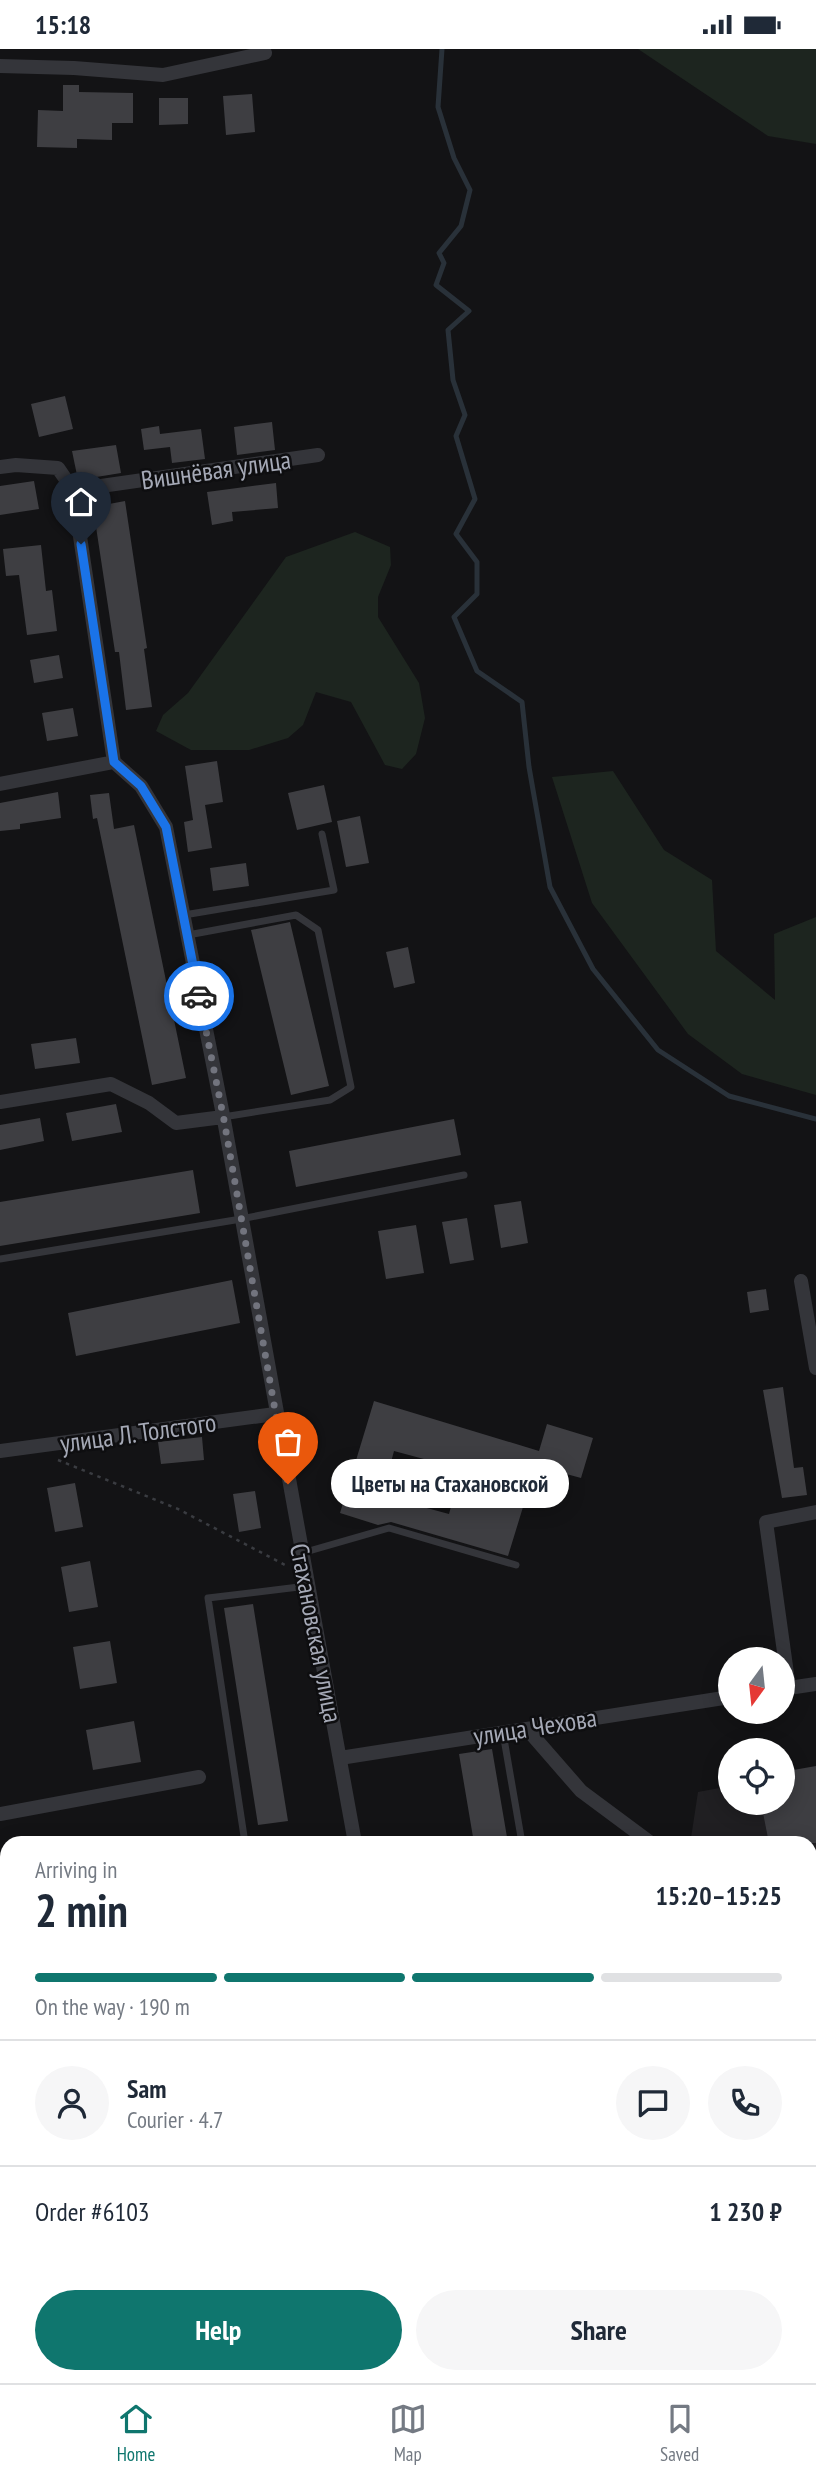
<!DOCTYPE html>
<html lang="en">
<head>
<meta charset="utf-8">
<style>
	:root { --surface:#fff; --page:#f6f6f7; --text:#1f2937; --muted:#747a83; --line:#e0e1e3; --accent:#0f766e }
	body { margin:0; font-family:"PT Sans Narrow",sans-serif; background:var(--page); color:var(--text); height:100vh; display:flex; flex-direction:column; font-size:26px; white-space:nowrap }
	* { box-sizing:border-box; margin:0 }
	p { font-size:23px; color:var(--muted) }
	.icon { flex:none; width:38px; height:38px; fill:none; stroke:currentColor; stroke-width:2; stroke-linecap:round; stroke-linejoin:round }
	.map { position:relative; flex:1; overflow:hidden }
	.side { position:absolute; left:0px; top:1787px; width:817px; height:548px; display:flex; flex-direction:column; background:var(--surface); border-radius:21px 21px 0 0; box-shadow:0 4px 18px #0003 }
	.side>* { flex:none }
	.needle { width:46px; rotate:195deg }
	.tools { position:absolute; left:718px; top:1598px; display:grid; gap:14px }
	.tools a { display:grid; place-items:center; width:77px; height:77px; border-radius:50%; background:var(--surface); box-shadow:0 4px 18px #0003; font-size:35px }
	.pin { position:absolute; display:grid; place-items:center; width:60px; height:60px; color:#fff; margin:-72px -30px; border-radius:50% 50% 50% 0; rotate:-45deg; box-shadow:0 0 7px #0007 }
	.pin .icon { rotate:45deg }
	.courier { position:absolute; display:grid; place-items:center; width:70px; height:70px; margin:-35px; border:5px solid #1a73e8; border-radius:50%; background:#fff; color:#222; box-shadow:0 2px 9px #0007 }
	.bubble { position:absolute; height:49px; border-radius:24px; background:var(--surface); box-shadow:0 4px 18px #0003; font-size:23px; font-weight:600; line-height:49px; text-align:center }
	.head em { font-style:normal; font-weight:600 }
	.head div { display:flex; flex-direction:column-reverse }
	.head { display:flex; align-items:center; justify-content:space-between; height:119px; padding:0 35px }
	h1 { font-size:46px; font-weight:600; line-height:52px }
	.bar { display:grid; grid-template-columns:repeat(4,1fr); gap:10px 7px; align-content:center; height:84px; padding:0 35px }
	.bar i { height:9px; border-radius:5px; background:var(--line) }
	.bar .current { background:var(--accent) }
	.bar p { grid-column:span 4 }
	.line { display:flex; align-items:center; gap:18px; padding:0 35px; border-top:2px solid var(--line) }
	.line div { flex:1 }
	.round { display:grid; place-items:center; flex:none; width:74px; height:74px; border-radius:37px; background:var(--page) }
	.button { display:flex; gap:14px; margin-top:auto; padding:14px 35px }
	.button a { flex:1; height:80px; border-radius:42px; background:var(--accent); color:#fff; font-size:28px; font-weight:600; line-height:80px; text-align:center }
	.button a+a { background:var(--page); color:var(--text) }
	.status { display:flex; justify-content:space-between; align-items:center; height:49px; padding:0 35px; background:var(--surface); direction:ltr }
	.status svg { height:19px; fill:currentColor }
	.tab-bar { display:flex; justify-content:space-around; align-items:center; height:98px; border-top:2px solid var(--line); background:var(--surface); font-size:19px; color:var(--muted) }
	.tab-bar a { display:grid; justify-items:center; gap:4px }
	.tab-bar .current { color:var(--accent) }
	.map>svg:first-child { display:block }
</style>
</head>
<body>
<div class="status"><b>15:18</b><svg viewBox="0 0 49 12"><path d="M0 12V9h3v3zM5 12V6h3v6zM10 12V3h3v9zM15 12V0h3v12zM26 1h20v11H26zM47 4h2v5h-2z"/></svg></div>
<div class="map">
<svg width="816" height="2334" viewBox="0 0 816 2334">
	<rect width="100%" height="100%" fill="#131315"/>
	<path fill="#201f22" d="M816 1720V1895L810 1890V1794H696L691 1789 698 1743 730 1737V1754H782Z"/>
	<path fill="#1d251f" d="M638 0H816V95L768 87Z
		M355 483 390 498 391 516 378 548V568L419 634 425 669 416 705 402 720 385 716 351 653 316 643 303 676 288 689 249 701H191L156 682 163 666 188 644 286 508Z
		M613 722 664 801 712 831 716 902 775 951 774 885 816 868V1046L742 1025 688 985 592 854 552 728Z"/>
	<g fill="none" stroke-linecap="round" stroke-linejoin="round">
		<path stroke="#293139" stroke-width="5" d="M442 0 438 58 454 109 470 141 461 177 439 204 444 214 436 236 469 262 448 281 453 331 465 366 456 387 475 450 456 485 477 513V545L454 568 477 622 522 653 529 718 550 838 593 920 658 1001 729 1047 816 1070"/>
	</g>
	<path fill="#3e3e42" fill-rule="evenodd" d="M63 36H79V43L133 44V74H112V91L77 90V99L37 98 38 61 63 62Z
		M252 45 255 83 226 86 223 47Z
		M159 49H188V75L159 76Z
		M65 347 73 380 39 388 31 355Z
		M272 373 275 401 237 406 234 378Z
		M159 377 160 385 201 380 205 410 172 414 170 398 144 401 141 380Z
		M116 396 121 424 78 431 72 402Z
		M34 432 39 460 0 466V437Z
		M276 434 278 459 232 463 233 472 212 476 207 443Z
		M125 452 147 599 144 600 152 658 126 661 119 603H115L93 458Z
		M41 496 46 542 52 541 57 582 27 586 19 526 6 527 3 500Z
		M59 606 63 629 34 634 30 611Z
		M73 659 78 687 47 692 42 664Z
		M217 712 223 753 205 756 212 799 188 803 184 773 193 771 185 717Z
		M324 736 332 773 297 781 288 744Z
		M58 743 61 769 20 775V780L0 782V754Z
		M109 744 114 780 134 776 186 1029 152 1036 97 769 93 770 90 746Z
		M360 767 369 814 346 818 337 772Z
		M246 814 249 837 213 842 210 819Z
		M290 873 329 1037 291 1046 251 881Z
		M408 898 415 934 394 939 386 903Z
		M76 989 80 1014 35 1020 31 995Z
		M116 1055 122 1083 72 1092 66 1064Z
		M40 1069 44 1092 0 1101V1076Z
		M454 1070 461 1106 296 1138 289 1102Z
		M193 1121 200 1164 0 1197V1153Z
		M521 1152 528 1194 501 1199 494 1156Z
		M467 1169 474 1211 450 1215 442 1173Z
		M416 1176 424 1224 386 1230 378 1182Z
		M232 1231 240 1274 76 1307 68 1264Z
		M766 1240 769 1261 750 1264 747 1243Z
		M783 1338 794 1419 803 1418 807 1446 782 1449 763 1341Z
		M374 1352 539 1402 547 1375 593 1389 581 1429 548 1420 544 1435 531 1432 508 1507 391 1473 378 1476 340 1464ZM394 1402 461 1420 449 1465 382 1447Z
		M202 1388 204 1411 161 1415 158 1393Z
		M75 1434 83 1478 55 1483 47 1439Z
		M255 1442 261 1479 239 1483 233 1445Z
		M90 1512 98 1558 69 1563 61 1518Z
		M253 1555 288 1772 258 1776 224 1559Z
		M110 1592 117 1634 80 1640 73 1598Z
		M134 1672 141 1713 93 1721 86 1681Z
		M492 1700 508 1794H474L459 1705Z
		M816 1717V1794H769L761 1754H782V1723Z"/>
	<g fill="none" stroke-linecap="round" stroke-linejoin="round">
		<path stroke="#3a3c41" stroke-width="2.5" stroke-dasharray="3.5 5" stroke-linecap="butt" d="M58 1411 178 1460 287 1517
			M0 2225 7 2216
			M0 2275 7 2274
			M0 2309 7 2314
			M24 2328 32 2334
			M605 2334 640 2328"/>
		<path stroke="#34353a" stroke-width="7" d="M184 866 334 841 322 785
			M188 886 296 866 318 881 351 1038 330 1051 223 1068
			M0 1210 241 1170 464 1126
			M302 1504 389 1479 516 1516
			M503 1684 522 1794
			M245 1794 208 1549 307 1537
			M0 1876 7 1874
			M0 1958 7 1995
			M0 2052 7 2051
			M0 2080 7 2079
			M810 2086 816 2111
			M810 2128 816 2127
			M0 2182 7 2181
			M810 2271 816 2307
			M63 2328 64 2334"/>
		<path stroke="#34353a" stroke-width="14" d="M0 17 74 19 163 26 265 4
			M0 418 16 416 58 419 73 441 318 406
			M73 441 114 713 141 737 166 778 224 1071 355 1794
			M0 735 114 713
			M0 1053 111 1035 149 1054 176 1074 223 1068
			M801 1232 816 1319
			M0 1402 275 1365
			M789 1639 766 1473 816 1463
			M782 1640 816 1635
			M527 1680 581 1742 651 1794
			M340 1709 730 1648
			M0 1765 199 1728
			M810 1902 816 1906"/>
		<path stroke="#42444a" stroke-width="19" d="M810 2262 816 2261
			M403 2334 440 2328"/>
	</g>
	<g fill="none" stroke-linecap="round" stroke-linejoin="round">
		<path stroke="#72747e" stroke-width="7" stroke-dasharray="0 12.6" d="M199 947 224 1071 288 1435"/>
		<path stroke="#1a73e8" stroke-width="9" d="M81 495 114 713 141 737 166 778 199 947"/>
	</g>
	<g text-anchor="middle" stroke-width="5" stroke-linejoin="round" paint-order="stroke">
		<g font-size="26" fill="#a5a9b6" stroke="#0e0e10">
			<text transform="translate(216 421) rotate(-8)" y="9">Вишнёвая улица</text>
			<text transform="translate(138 1384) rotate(-8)" y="9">улица Л. Толстого</text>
			<text transform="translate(316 1584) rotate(79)" y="9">Стахановская улица</text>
			<text transform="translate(535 1678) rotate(-9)" y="9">улица Чехова</text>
		</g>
	</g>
</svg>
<div class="tools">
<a><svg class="needle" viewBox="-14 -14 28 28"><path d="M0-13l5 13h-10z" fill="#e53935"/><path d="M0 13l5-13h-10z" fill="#747a83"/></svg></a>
<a><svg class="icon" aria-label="locate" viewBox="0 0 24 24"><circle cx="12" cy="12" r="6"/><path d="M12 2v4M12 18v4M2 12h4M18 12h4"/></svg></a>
</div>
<div class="pin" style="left:288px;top:1435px;background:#ea580c"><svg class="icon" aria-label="bag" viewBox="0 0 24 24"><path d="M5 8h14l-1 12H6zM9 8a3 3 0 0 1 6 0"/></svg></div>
<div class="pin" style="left:81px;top:495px;background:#1f2937"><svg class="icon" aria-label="home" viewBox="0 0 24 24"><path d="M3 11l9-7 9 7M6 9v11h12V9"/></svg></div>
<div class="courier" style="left:199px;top:947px"><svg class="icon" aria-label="car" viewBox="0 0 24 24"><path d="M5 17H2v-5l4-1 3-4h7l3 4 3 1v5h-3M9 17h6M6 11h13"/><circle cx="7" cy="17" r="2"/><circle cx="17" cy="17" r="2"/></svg></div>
<div class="bubble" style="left:331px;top:1410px;width:238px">Цветы на Стахановской</div>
<section class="side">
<div class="head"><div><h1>2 min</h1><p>Arriving in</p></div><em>15:20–15:25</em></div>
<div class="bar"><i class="current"></i><i class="current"></i><i class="current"></i><i></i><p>On the way · 190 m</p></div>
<div class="line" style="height:126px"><a class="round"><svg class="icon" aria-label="person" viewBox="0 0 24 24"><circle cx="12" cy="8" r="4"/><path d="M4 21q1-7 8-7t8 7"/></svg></a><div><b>Sam</b><p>Courier · 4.7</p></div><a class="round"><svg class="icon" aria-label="chat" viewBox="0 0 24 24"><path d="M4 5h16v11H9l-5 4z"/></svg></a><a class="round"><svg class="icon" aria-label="phone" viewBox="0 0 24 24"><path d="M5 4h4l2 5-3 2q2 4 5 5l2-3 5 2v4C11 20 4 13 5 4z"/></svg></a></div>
<div class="line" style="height:91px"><div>Order #6103</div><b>1 230 ₽</b></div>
<div class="button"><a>Help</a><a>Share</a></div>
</section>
</div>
<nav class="tab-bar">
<a class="current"><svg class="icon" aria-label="home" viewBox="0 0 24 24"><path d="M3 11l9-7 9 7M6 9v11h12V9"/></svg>Home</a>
<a><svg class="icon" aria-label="map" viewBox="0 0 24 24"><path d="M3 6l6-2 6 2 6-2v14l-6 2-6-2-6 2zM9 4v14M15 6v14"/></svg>Map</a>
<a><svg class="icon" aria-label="saved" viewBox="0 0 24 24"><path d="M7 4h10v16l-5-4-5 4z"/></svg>Saved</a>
</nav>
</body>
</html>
